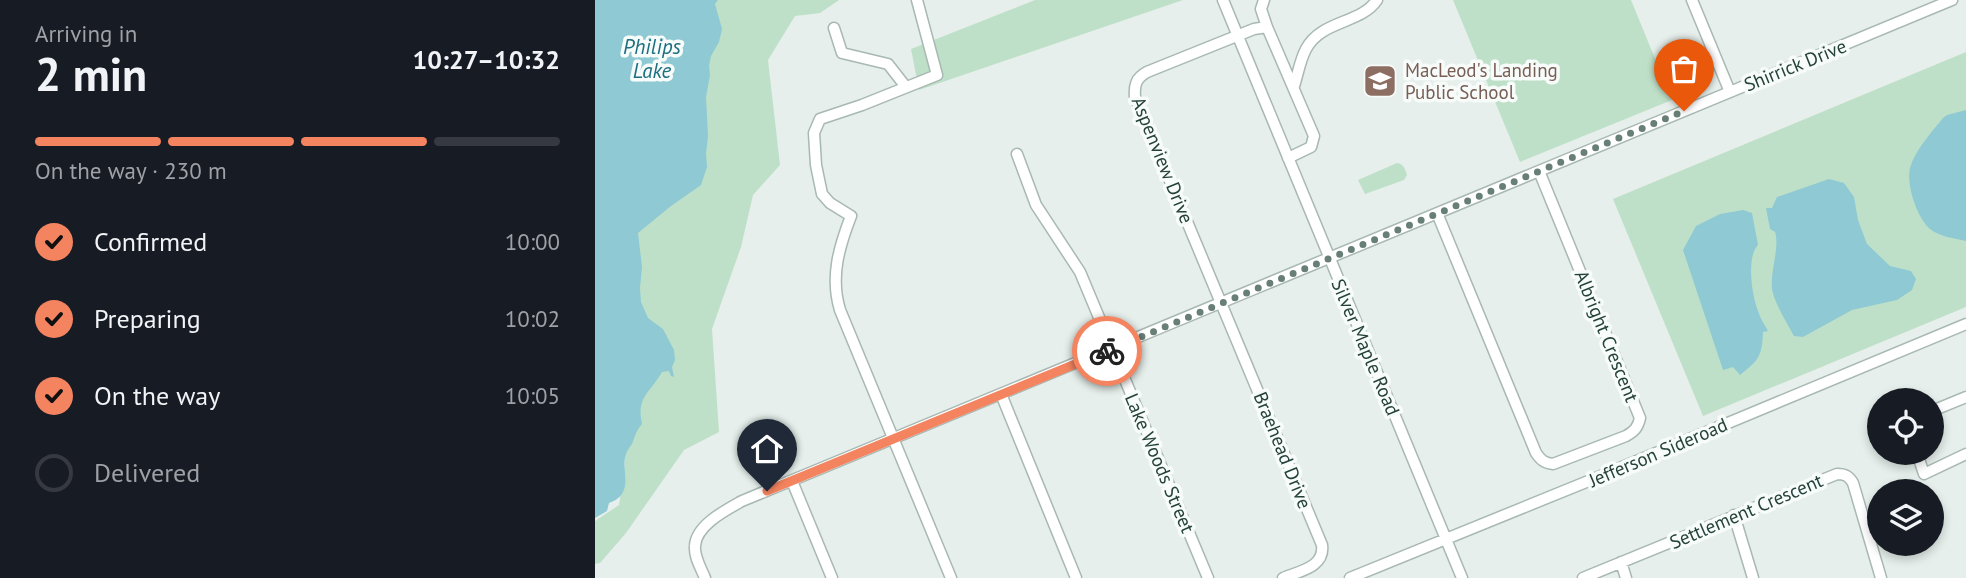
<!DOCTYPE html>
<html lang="en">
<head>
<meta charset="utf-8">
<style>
	:root { --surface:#171b24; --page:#242831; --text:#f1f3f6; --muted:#9ea1a6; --line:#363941; --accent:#f4845f }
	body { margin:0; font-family:"PT Sans",sans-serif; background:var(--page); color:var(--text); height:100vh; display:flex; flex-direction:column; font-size:26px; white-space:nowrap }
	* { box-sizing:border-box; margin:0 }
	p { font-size:23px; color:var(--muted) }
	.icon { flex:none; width:38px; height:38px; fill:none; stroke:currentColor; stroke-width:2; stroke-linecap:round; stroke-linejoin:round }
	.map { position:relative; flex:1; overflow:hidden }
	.details { display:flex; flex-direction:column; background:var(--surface); width:595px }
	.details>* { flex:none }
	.buttons { position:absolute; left:1272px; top:388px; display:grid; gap:14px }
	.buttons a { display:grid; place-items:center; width:77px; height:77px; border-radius:50%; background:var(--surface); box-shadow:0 4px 10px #0003; font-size:35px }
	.pin { position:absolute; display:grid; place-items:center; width:60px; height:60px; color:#fff; margin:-72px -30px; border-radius:50% 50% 50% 0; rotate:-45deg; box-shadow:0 0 7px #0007 }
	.pin .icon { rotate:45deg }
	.courier { position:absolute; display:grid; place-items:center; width:70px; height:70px; margin:-35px; border:5px solid #f4845f; border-radius:50%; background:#fff; color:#222; box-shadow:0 2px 9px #0007 }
	.headline em { font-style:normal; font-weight:700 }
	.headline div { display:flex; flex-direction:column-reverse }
	.headline { display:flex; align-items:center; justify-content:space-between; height:119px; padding:0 35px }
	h1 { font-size:46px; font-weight:700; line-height:52px }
	.bar { display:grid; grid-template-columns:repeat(4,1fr); gap:10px 7px; align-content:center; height:84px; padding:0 35px }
	.bar i { height:9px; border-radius:5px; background:var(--line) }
	.bar .selected { background:var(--accent) }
	.bar p { grid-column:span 4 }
	ol { padding:0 35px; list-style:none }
	li { display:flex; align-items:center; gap:21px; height:77px }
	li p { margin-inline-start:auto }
	li .icon { padding:7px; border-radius:50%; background:var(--accent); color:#111; stroke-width:4 }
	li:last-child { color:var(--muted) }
	li i { width:38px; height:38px; border:4px solid var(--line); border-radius:50% }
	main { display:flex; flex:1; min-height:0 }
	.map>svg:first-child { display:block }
</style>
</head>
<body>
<main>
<section class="details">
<div class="headline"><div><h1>2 min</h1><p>Arriving in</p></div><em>10:27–10:32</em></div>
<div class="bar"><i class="selected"></i><i class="selected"></i><i class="selected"></i><i></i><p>On the way · 230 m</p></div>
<ol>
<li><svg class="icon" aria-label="check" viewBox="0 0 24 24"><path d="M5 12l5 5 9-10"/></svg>Confirmed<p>10:00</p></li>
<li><svg class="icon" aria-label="check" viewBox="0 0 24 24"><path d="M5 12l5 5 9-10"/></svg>Preparing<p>10:02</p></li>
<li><svg class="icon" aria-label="check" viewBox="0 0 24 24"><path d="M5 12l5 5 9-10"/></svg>On the way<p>10:05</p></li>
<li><i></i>Delivered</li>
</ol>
</section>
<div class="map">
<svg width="1371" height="578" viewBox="0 0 1371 578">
	<rect width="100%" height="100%" fill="#e6efeb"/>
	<path fill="#bfe0c8" d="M117 0H244L225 13 200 16 173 60 185 165 158 195 146 247 117 329 124 432 89 450 31 533 5 563 0 564V521L24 505 30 465 27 431 36 242Z
		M440 0H588L324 90 316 49Z
		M858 0H1036L1077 100 925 162Z
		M1371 52V307L1108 416 1018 199Z
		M802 163C809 164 810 169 812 175L809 180 770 194 763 180Z"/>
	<path fill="#8ec9d4" d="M0 0H123L120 4 127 29 124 42 116 56 114 66 115 75 111 97 113 136 111 154 112 167 106 185 76 206 43 233 47 267 45 288 46 302 53 318 68 329 79 350 80 360 77 367 79 377 76 376 74 371 67 372C55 393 41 397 47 424 41 431 40 436 37 444 35 447 32 450 31 454 25 469 41 494 14 503L12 511 0 518Z
		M1371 110V241C1359 238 1345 237 1335 229 1322 218 1311 185 1315 168 1320 150 1336 133 1348 118L1352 115Z
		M1234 179 1249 183 1259 197 1263 220 1272 244 1295 266 1316 271 1321 279 1317 290 1302 300 1257 310 1208 337 1199 336C1192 323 1179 302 1177 289 1175 271 1185 247 1180 232L1175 229 1171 208H1177L1182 197Z
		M1148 210 1157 213 1163 245C1151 257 1157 296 1163 311 1165 318 1170 325 1173 331L1168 332C1167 356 1164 360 1145 375L1138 367 1128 370 1088 250 1101 226 1125 214Z"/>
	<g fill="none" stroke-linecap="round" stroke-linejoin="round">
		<defs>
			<path id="minor" d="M322 0 342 75 267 105 225 119 219 133 221 165 227 194 235 203 256 216C244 247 235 277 245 310L356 578
				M628 0 867 578
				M669 0 666 9 672 27
				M1097 0 1135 92
				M239 28 247 53 293 64 311 87
				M699 86C703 74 705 60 711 49 726 20 766 24 782 0
				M422 154 441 205 485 272 613 578
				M842 213 941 453C946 460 949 463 958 464L1031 436C1040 431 1043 427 1045 418L944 171
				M406 394 481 578
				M1337 411 1371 397
				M1322 453 1329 474 1371 454
				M197 481 237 578
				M1139 515 1158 578
				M1026 562 1031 578
				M110 578C106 568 99 557 100 546 101 525 131 510 147 501L1357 0
				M688 578C705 571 730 567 727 545L540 97C539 85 541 78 552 72L659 29 672 27 719 136 716 147 693 158
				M755 578 996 480 1371 324
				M988 578 1242 474C1250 474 1254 476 1258 483L1286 578"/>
		</defs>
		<use href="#minor" stroke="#a8b8b2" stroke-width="13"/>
		<use href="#minor" stroke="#fff" stroke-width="10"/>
	</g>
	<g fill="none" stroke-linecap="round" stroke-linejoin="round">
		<path stroke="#687f78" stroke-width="7" stroke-dasharray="0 12.6" d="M512 351 1089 111"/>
		<path stroke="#f4845f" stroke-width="9" d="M172 491 512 351"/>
	</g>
	<defs>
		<symbol id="school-square" viewBox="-11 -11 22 22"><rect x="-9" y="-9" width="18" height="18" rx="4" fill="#8d6e63" stroke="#f7fbf9"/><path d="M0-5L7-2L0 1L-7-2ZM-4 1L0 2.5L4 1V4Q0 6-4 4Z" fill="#fff"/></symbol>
	</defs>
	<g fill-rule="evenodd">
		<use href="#school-square" x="766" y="62" width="38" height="38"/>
	</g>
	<g text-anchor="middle" stroke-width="7" stroke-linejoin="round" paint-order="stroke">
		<g font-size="19" fill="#24423a" stroke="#f7fbf9">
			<text transform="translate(1200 65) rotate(-22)" y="7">Shirrick Drive</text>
			<text transform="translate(568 160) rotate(68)" y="7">Aspenview Drive</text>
			<text transform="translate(1012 336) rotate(68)" y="7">Albright Crescent</text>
			<text transform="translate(771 347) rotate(67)" y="7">Silver Maple Road</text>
			<text transform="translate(688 450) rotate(68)" y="7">Braehead Drive</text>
			<text transform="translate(1063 452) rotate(-23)" y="7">Jefferson Sideroad</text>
			<text transform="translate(565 463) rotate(67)" y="7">Lake Woods Street</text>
			<text transform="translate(1151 511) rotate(-23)" y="7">Settlement Crescent</text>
		</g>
		<g font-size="19" fill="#785e54" stroke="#f7fbf9" text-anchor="start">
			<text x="810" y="77">MacLeod's Landing<tspan x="810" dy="22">Public School</tspan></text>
		</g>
		<g font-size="21" font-style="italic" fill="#1c6f80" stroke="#f7fbf9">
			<text x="57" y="54">Philips<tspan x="57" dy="24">Lake</tspan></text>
		</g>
	</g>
</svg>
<div class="buttons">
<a><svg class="icon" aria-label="locate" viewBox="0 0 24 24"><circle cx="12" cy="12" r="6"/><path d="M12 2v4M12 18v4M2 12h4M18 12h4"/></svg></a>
<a><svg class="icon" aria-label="layers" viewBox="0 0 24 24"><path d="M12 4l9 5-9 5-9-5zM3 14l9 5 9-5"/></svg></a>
</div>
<div class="pin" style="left:1089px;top:111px;background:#ea580c"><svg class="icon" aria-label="bag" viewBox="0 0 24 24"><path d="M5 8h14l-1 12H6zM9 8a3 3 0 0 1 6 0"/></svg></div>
<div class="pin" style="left:172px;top:491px;background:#1f2937"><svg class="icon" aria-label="home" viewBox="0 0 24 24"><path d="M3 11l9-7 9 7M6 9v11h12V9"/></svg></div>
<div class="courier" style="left:512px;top:351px"><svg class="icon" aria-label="bike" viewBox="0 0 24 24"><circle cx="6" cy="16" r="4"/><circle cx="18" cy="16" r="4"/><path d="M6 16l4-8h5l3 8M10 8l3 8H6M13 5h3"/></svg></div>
</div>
</main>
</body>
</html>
